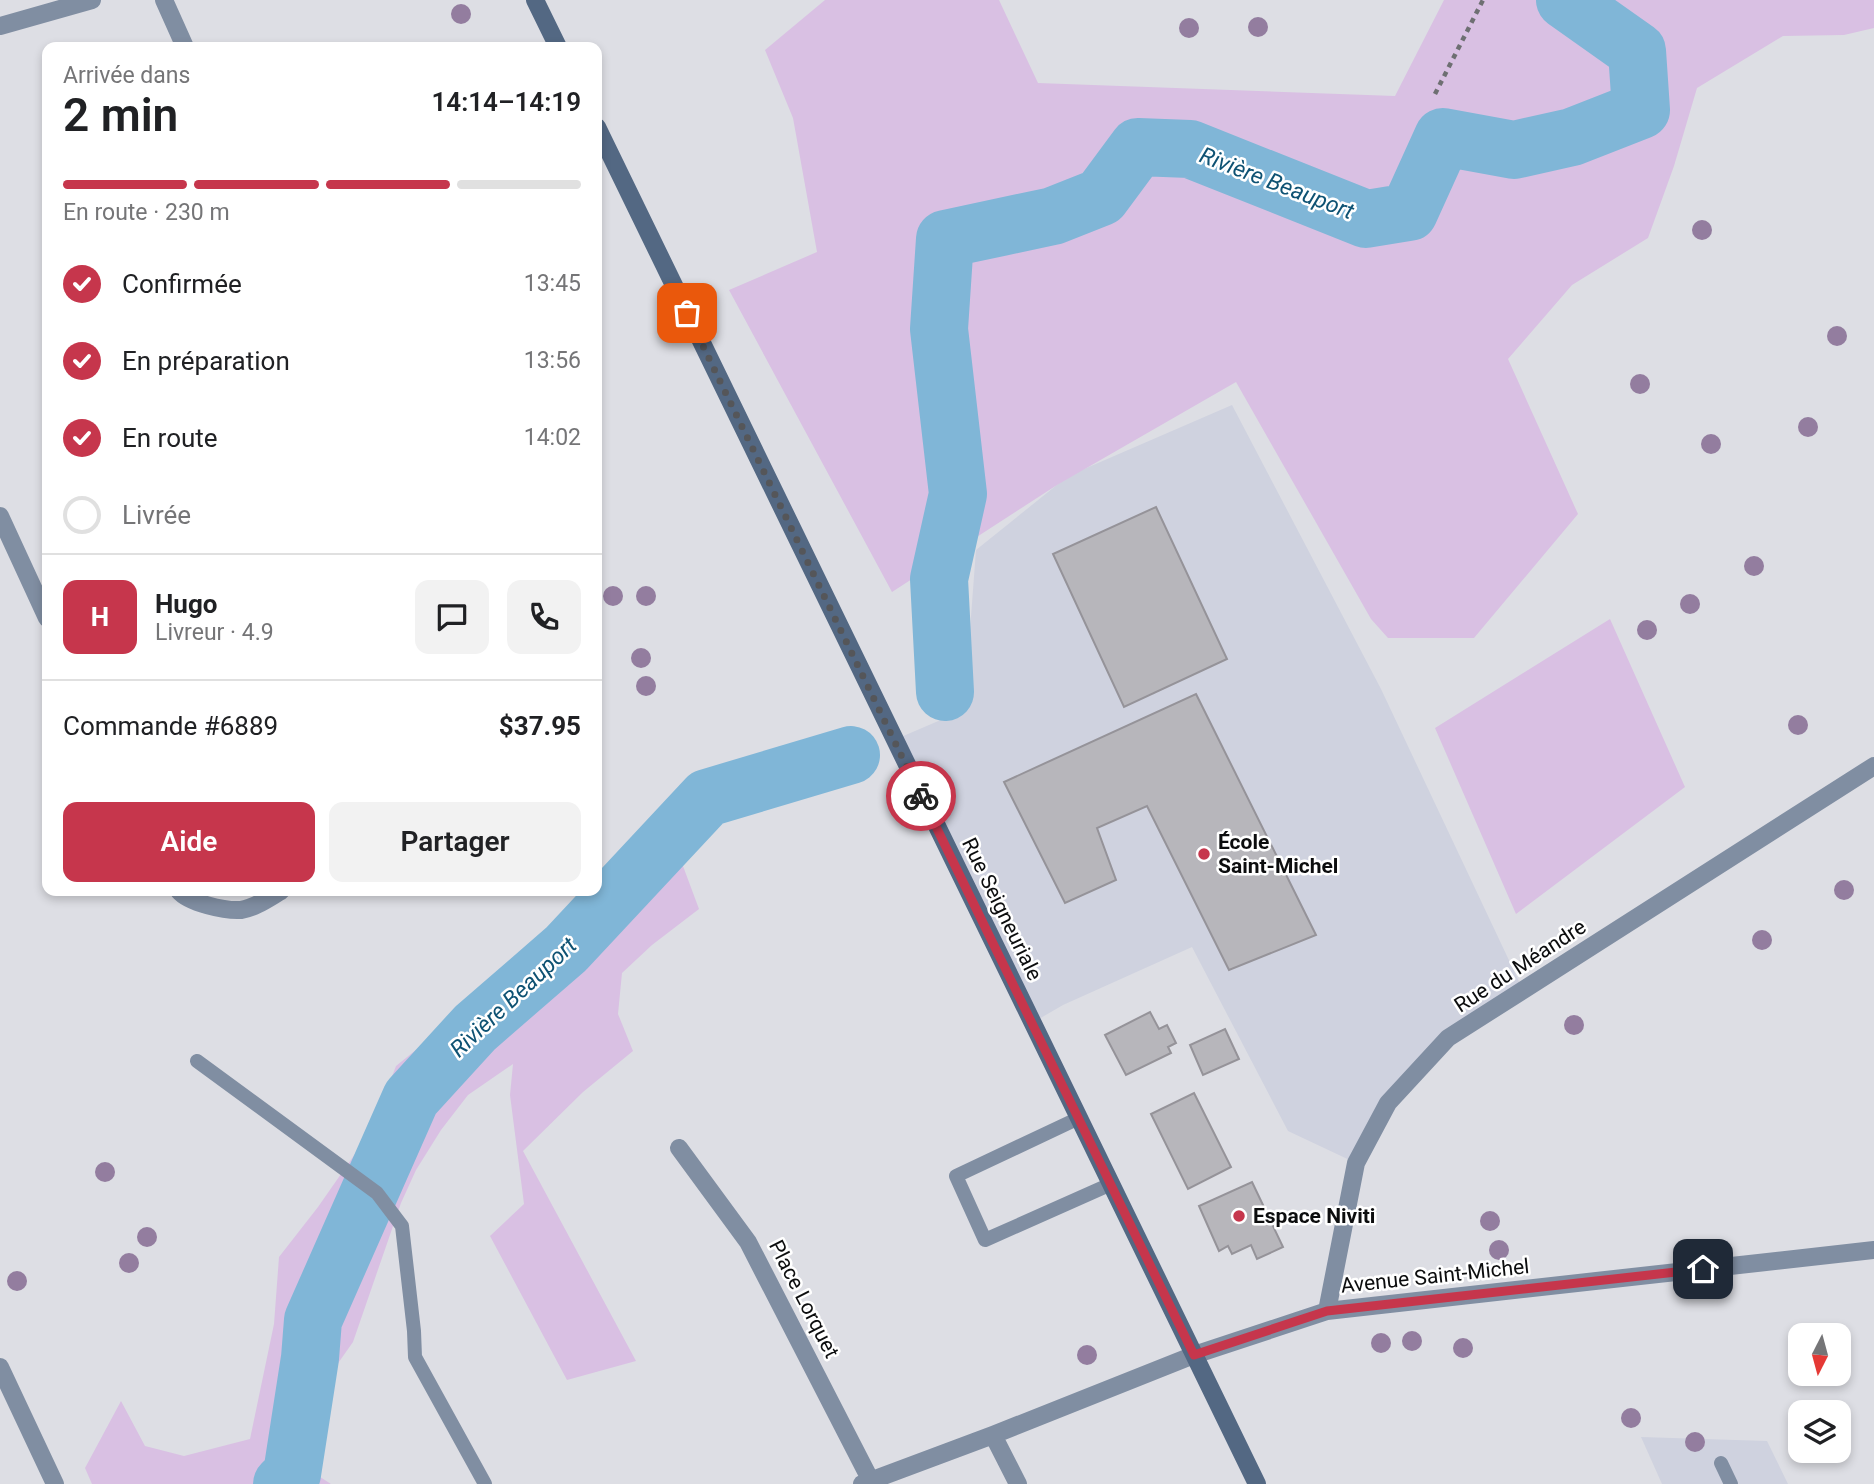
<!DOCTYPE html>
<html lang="fr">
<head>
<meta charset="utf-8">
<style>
	:root { --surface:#fff; --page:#f2f2f2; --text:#202124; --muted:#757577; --line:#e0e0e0; --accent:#c6364c }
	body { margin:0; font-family:Roboto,sans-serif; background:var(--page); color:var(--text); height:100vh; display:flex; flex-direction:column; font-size:26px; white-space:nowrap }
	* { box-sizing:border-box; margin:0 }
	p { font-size:23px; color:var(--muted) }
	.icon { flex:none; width:38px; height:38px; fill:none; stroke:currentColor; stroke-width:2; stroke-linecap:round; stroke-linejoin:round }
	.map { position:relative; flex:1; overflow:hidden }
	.side { position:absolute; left:42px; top:42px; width:560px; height:854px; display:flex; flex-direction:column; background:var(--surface); border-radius:14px; box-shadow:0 4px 10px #0003 }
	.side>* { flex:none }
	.needle { width:46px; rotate:186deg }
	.tools { position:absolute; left:1788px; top:1323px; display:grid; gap:14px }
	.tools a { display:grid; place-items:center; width:63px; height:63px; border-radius:14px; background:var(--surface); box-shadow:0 4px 10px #0003; font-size:35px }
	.pin { position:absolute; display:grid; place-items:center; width:60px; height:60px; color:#fff; margin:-30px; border-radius:14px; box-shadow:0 4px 10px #0006 }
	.courier { position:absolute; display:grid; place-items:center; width:70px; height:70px; margin:-35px; border:5px solid #c6364c; border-radius:50%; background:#fff; color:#222; box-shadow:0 2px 9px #0007 }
	.overview em { font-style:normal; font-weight:600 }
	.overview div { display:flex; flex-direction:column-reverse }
	.overview { display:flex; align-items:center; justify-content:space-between; height:119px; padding:0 21px }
	h1 { font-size:46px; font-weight:600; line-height:52px }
	.bar { display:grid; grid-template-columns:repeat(4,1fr); gap:10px 7px; align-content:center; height:84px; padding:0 21px }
	.bar i { height:9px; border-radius:5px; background:var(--line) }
	.bar .on { background:var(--accent) }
	.bar p { grid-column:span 4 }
	.line { display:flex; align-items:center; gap:18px; padding:0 21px; border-top:2px solid var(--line) }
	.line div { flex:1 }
	.round { display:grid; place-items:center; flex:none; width:74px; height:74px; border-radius:14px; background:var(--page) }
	ol { padding:0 21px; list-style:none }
	li { display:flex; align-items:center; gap:21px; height:77px }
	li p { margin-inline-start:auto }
	li .icon { padding:7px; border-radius:50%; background:var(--accent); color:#fff; stroke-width:4 }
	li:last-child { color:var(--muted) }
	li i { width:38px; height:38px; border:4px solid var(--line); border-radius:50% }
	.primary-button { display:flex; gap:14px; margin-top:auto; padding:14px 21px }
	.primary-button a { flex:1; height:80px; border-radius:14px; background:var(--accent); color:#fff; font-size:28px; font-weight:600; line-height:80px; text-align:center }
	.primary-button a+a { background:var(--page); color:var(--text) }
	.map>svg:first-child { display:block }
</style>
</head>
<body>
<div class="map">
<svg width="1874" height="1484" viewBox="0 0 1874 1484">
	<rect width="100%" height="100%" fill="#dddee4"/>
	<path fill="#cfd2df" d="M1232 405 1381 689 1523 990 1448 1038 1388 1103 1356 1163 1288 1131 1192 947 1063 1005 1032 1023 894 740 964 710 976 550 1068 476Z
		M1641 1437 1767 1441 1788 1484H1662Z"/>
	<path fill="#d9c0e3" d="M825 0H999L1038 83 1395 96 1444 0H1874V28L1844 35 1783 36 1697 88 1674 166 1648 238 1572 285 1508 359 1578 514 1474 638H1388L1371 619 1236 382 1057 485 892 592 729 290 817 252 793 118 765 50Z
		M1610 619 1685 787 1516 914 1435 728Z
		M647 837 680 858 699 909 652 945 622 973 618 1014 633 1051 583 1092 523 1151 636 1361 567 1380 490 1236 524 1204 510 1095 513 1064 468 1095 441 1130 416 1170 401 1203 353 1342 317 1393 303 1466 331 1484H92L85 1468 121 1401 145 1446 184 1456 250 1439 274 1324 279 1257 318 1207 371 1131 396 1066 486 993 592 891H597V886Z"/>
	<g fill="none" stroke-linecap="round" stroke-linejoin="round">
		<path stroke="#80b6d7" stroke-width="58" d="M945 692 939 579 958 494 939 329 945 239 1053 216 1101 197 1138 147 1190 149 1366 219 1409 212 1443 137 1514 150 1572 137 1641 110 1637 51 1565 0
			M282 1484 292 1474 310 1358 313 1320 411 1098 475 1028 566 949 707 798 851 755"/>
	</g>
	<path fill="#b7b6bb" stroke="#959399" stroke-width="2" d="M1156 507 1227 659 1124 707 1053 554Z
		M1196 694 1316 935 1229 970 1147 806 1097 828 1116 880 1065 903 1004 782Z
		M1150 1012 1159 1029 1167 1025 1176 1043 1168 1047 1171 1053 1126 1075 1105 1035Z
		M1225 1029 1239 1059 1203 1075 1190 1045Z
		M1194 1093 1231 1167 1188 1189 1151 1114Z
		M1252 1182 1283 1247 1257 1259 1251 1245 1232 1254 1228 1246 1219 1251 1199 1206Z"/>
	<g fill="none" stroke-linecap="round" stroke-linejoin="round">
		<path stroke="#6e6f72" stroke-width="4.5" stroke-dasharray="5 5" stroke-linecap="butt" d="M1435 94 1483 0"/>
		<path stroke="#808ea2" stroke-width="14" d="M197 1061 377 1193 402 1226 414 1331 415 1357 485 1484
			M1079 1118 956 1176 985 1240 1111 1184
			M1721 1463 1731 1484"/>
		<path stroke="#808ea2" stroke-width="18" d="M164 0 185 47
			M0 26 92 0
			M0 516 47 618
			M179 891C189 903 225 911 241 910 255 908 269 898 281 891
			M679 1148 748 1242 871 1481
			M1327 1311 1356 1163 1388 1103 1448 1038 1874 766
			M0 1367 55 1484
			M993 1435 1018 1484
			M862 1484 993 1435 1194 1355 1327 1311 1874 1250"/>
		<path stroke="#536883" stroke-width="18" d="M535 0 558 47
			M597 127 1257 1484"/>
	</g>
	<g fill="#937d9f">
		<circle cx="461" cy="14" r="10"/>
		<circle cx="1258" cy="27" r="10"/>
		<circle cx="1189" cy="28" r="10"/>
		<circle cx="1702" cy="230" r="10"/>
		<circle cx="1837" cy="336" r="10"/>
		<circle cx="1640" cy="384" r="10"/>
		<circle cx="1808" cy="427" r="10"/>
		<circle cx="1711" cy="444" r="10"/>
		<circle cx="1754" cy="566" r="10"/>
		<circle cx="613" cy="596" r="10"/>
		<circle cx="646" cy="596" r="10"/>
		<circle cx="1690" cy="604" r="10"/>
		<circle cx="1647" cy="630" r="10"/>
		<circle cx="641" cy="658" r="10"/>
		<circle cx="646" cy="686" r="10"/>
		<circle cx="1798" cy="725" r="10"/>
		<circle cx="1844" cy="890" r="10"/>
		<circle cx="1762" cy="940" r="10"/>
		<circle cx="1574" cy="1025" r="10"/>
		<circle cx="105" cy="1172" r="10"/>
		<circle cx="1490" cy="1221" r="10"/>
		<circle cx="147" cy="1237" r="10"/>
		<circle cx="1499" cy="1250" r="10"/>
		<circle cx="129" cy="1263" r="10"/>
		<circle cx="17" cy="1281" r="10"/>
		<circle cx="1412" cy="1341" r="10"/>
		<circle cx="1381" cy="1343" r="10"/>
		<circle cx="1463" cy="1348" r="10"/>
		<circle cx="1087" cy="1355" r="10"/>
		<circle cx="1631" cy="1418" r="10"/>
		<circle cx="1695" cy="1442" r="10"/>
	</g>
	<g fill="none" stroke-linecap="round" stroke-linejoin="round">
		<path stroke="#555659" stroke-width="7" stroke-dasharray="0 12.6" d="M687 313 921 796"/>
		<path stroke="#c6364c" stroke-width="9" d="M921 796 1194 1355 1327 1311 1703 1269"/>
	</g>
	<g fill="#c6364c" stroke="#fff" stroke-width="2.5">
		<circle cx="1204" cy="854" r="7"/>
		<circle cx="1239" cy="1216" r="7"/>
	</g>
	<g text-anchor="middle" stroke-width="5" stroke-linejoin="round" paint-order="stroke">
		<g font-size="21" font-weight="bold" fill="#0c0d0e" stroke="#fff" text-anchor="start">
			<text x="1218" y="849">École<tspan x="1218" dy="24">Saint-Michel</tspan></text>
			<text x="1253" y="1223">Espace Niviti</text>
		</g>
		<g font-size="21" fill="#0c0d0e" stroke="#fff">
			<text transform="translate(1002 909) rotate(64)" y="7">Rue Seigneuriale</text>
			<text transform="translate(1520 966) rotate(-33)" y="7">Rue du Méandre</text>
			<text transform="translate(1435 1276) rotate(-6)" y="7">Avenue Saint-Michel</text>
			<text transform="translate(804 1299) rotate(63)" y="7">Place Lorquet</text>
		</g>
		<g font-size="23" font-style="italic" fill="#0e5273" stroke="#fff">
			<text transform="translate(1277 183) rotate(21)" y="8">Rivière Beauport</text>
			<text transform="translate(513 997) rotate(-43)" y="8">Rivière Beauport</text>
		</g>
	</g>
</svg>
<div class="tools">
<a><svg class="needle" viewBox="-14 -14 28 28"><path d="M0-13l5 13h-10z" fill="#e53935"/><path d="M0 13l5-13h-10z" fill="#757577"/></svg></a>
<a><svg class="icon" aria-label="layers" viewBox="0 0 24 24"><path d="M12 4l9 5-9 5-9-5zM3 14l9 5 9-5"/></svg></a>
</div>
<div class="pin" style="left:687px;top:313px;background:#ea580c"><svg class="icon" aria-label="bag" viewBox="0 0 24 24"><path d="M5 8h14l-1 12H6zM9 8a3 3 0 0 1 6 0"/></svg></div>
<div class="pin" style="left:1703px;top:1269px;background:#1f2937"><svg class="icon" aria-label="home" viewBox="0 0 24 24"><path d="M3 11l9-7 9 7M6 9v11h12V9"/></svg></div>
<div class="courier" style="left:921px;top:796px"><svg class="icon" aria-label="bike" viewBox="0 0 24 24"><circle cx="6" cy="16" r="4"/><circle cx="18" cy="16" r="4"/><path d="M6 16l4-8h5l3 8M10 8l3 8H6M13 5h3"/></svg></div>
<section class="side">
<div class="overview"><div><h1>2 min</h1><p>Arrivée dans</p></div><em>14:14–14:19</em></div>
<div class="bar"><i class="on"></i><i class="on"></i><i class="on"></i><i></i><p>En route · 230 m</p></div>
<ol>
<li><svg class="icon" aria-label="check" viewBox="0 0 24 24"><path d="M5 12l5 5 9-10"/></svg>Confirmée<p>13:45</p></li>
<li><svg class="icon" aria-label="check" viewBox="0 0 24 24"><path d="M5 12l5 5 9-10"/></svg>En préparation<p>13:56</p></li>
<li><svg class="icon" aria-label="check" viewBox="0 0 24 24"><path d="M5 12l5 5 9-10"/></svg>En route<p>14:02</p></li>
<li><i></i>Livrée</li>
</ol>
<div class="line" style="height:126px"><b class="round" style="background:var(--accent);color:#fff">H</b><div><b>Hugo</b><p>Livreur · 4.9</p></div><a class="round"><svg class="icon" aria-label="chat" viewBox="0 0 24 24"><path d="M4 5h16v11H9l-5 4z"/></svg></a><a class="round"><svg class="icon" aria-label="phone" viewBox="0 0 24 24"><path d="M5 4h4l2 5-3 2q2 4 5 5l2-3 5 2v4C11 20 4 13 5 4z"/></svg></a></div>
<div class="line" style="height:91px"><div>Commande #6889</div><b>$37.95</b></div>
<div class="primary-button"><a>Aide</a><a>Partager</a></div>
</section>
</div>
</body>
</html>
